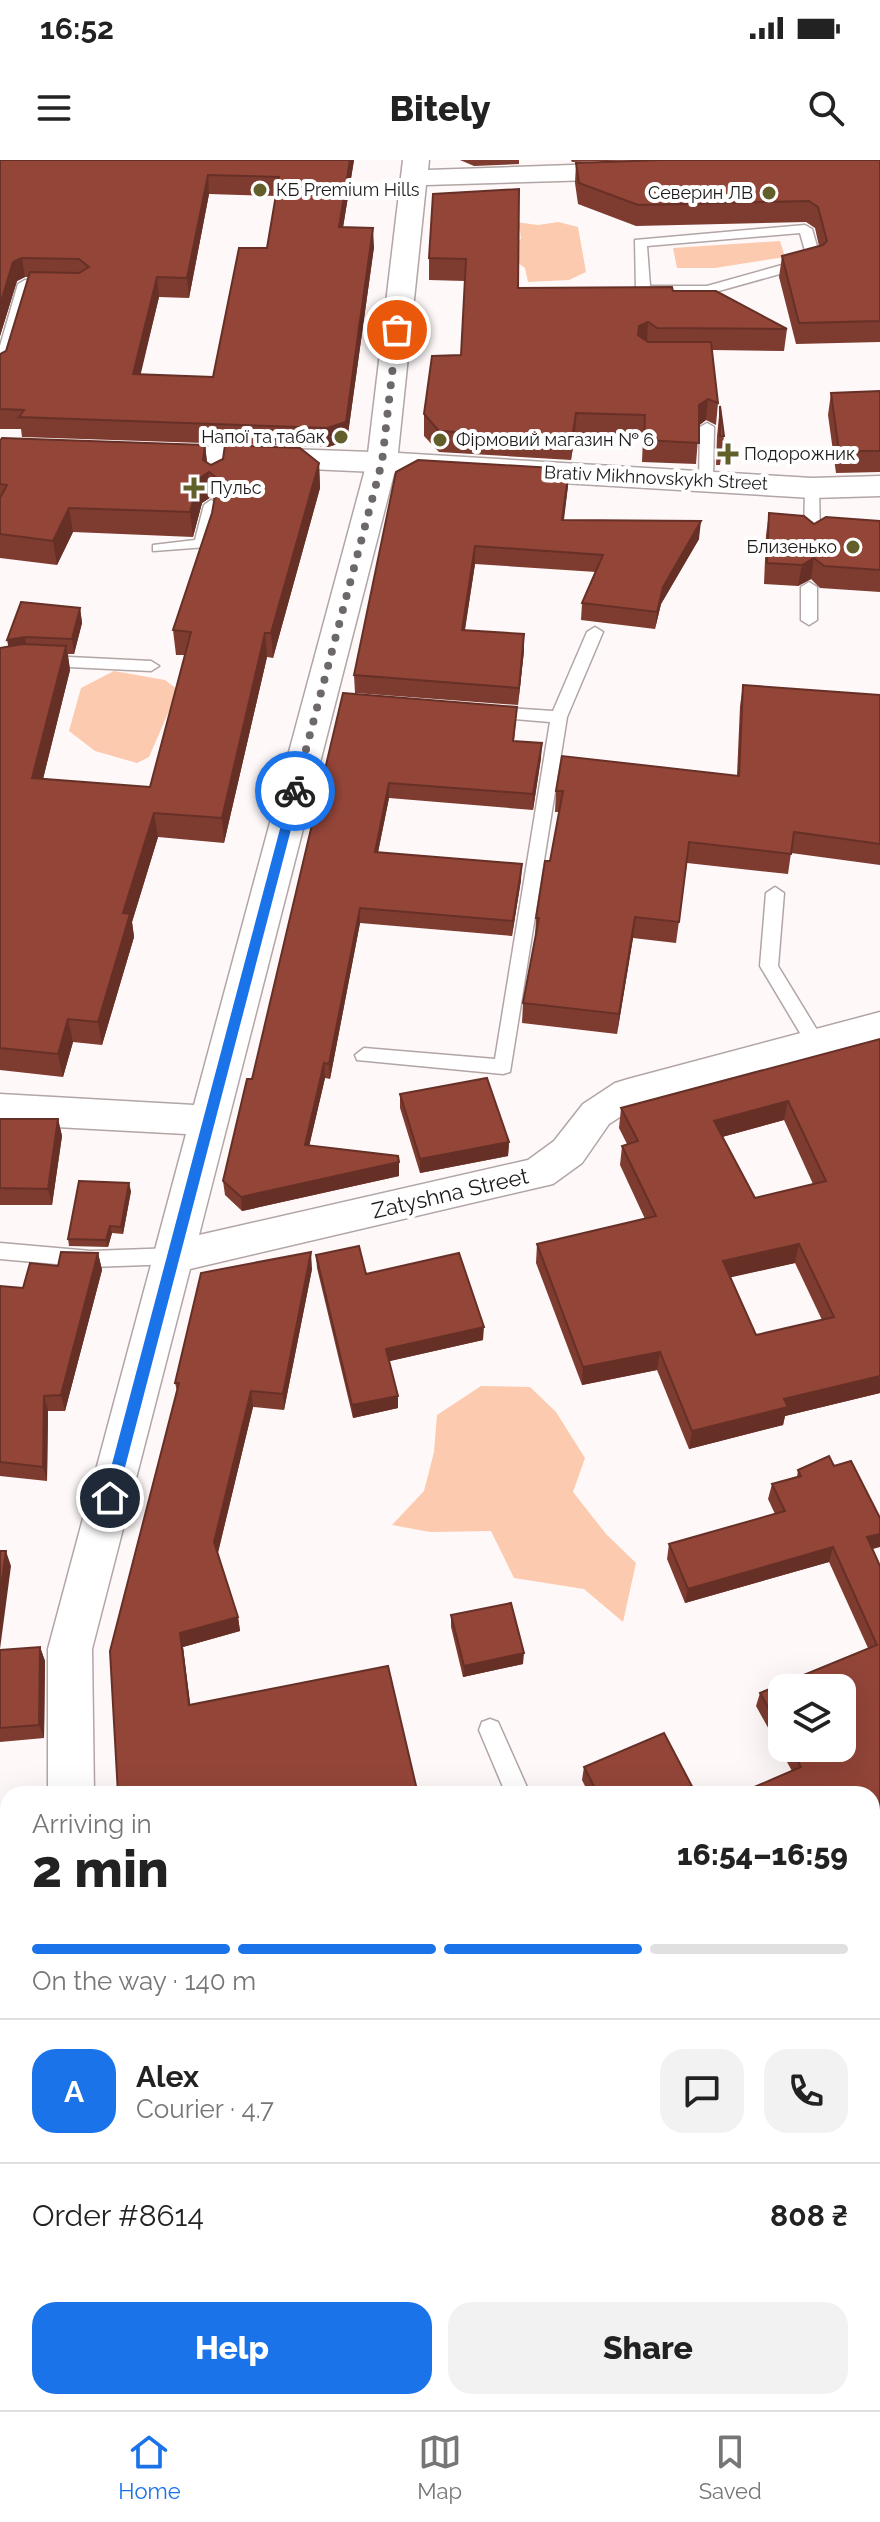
<!DOCTYPE html>
<html lang="en">
<head>
<meta charset="utf-8">
<style>
	:root { --surface:#fff; --page:#f2f2f2; --text:#222; --muted:#767676; --line:#e0e0e0; --accent:#1a73e8 }
	body { margin:0; font-family:Raleway,sans-serif; background:var(--page); color:var(--text); height:100vh; display:flex; flex-direction:column; font-size:30px; white-space:nowrap }
	* { box-sizing:border-box; margin:0 }
	p { font-size:26px; color:var(--muted) }
	.icon { flex:none; width:44px; height:44px; fill:none; stroke:currentColor; stroke-width:2; stroke-linecap:round; stroke-linejoin:round }
	.map { position:relative; flex:1; overflow:hidden }
	.sheet { position:absolute; left:0px; top:1626px; width:880px; height:624px; display:flex; flex-direction:column; background:var(--surface); border-radius:24px 24px 0 0; box-shadow:0 8px 32px #0002 }
	.sheet>* { flex:none }
	.tools { position:absolute; left:768px; top:1514px; display:grid; gap:16px }
	.tools a { display:grid; place-items:center; width:88px; height:88px; border-radius:16px; background:var(--surface); box-shadow:0 8px 32px #0002; font-size:40px }
	.pin { position:absolute; display:grid; place-items:center; width:68px; height:68px; color:#fff; margin:-34px; border:4px solid #fff; border-radius:50%; box-shadow:0 2px 8px #0007 }
	.courier { position:absolute; display:grid; place-items:center; width:80px; height:80px; margin:-40px; border:6px solid #1a73e8; border-radius:50%; background:#fff; color:#222; box-shadow:0 2px 10px #0007 }
	.overview em { font-style:normal; font-weight:800 }
	.overview div { display:flex; flex-direction:column-reverse }
	.overview { display:flex; align-items:center; justify-content:space-between; height:136px; padding:0 32px }
	h1 { font-size:52px; font-weight:800; line-height:60px }
	.bar { display:grid; grid-template-columns:repeat(4,1fr); gap:12px 8px; align-content:center; height:96px; padding:0 32px }
	.bar i { height:10px; border-radius:6px; background:var(--line) }
	.bar .on { background:var(--accent) }
	.bar p { grid-column:span 4 }
	.line { display:flex; align-items:center; gap:20px; padding:0 32px; border-top:2px solid var(--line) }
	.line div { flex:1 }
	.round { display:grid; place-items:center; flex:none; width:84px; height:84px; border-radius:24px; background:var(--page) }
	.cta { display:flex; gap:16px; margin-top:auto; padding:16px 32px }
	.cta a { flex:1; height:92px; border-radius:24px; background:var(--accent); color:#fff; font-size:32px; font-weight:800; line-height:92px; text-align:center }
	.cta a+a { background:var(--page); color:var(--text) }
	.status { display:flex; justify-content:space-between; align-items:center; height:56px; padding:0 40px; background:var(--surface); direction:ltr }
	.status svg { height:22px; fill:currentColor }
	header { display:flex; justify-content:space-between; align-items:center; height:104px; padding:0 32px; background:var(--surface); font-size:36px; font-weight:800 }
	.menu { display:flex; justify-content:space-around; align-items:center; height:112px; border-top:2px solid var(--line); background:var(--surface); font-size:22px; color:var(--muted) }
	.menu a { display:grid; justify-items:center; gap:4px }
	.menu .on { color:var(--accent) }
	.map>svg:first-child { display:block }
</style>
</head>
<body>
<div class="status"><b>16:52</b><svg viewBox="0 0 49 12"><path d="M0 12V9h3v3zM5 12V6h3v6zM10 12V3h3v9zM15 12V0h3v12zM26 1h20v11H26zM47 4h2v5h-2z"/></svg></div>
<header><svg class="icon" aria-label="menu" viewBox="0 0 24 24"><path d="M4 6h16M4 12h16M4 18h16"/></svg>Bitely<svg class="icon" aria-label="search" viewBox="0 0 24 24"><circle cx="10" cy="10" r="6"/><path d="M15 15l6 6"/></svg></header>
<div class="map">
<svg width="880" height="2250" viewBox="0 0 880 2250">
	<rect width="100%" height="100%" fill="#fef8f9"/>
	<path fill="#ffe7e9" d="M880 1824V2250H0V2141L8 2139V2242H872V1828Z"/>
	<path fill="#fccaae" d="M501 60 538 65 558 62 578 67 586 112 569 120 528 122 525 108 502 91 504 86 521 79 520 71Z
		M780 81 785 97 715 108H677L673 88Z
		M114 511 165 520 178 530 149 597 137 603 95 591 69 571 81 528Z
		M481 1226 530 1227 556 1252 585 1298 573 1332 606 1374 636 1403 623 1462 584 1429 514 1418 491 1371 430 1372 392 1365 424 1331 434 1292 437 1255Z"/>
	<g fill="none" stroke-linecap="round" stroke-linejoin="round">
		<defs>
			<path id="service" d="M805 65 812 69 821 100 819 103 708 134H643L636 130 635 80ZM800 73 807 98 707 126H650L647 86Z
				M25 120H54L61 124 54 128H31L7 210 0 214V186L18 124Z
				M707 263 714 267 713 321 706 325 699 321 700 267Z
				M812 323 819 328 820 378 812 383 804 378 805 328Z
				M211 340 218 345 207 387 153 391V385L195 380 204 345Z
				M809 422 817 427V460L809 465 801 460V427Z
				M595 467 603 472 567 557 510 912 503 914 357 900 355 895 364 888 495 899 550 562 491 557 483 552 491 547 553 551 587 472Z
				M28 495 151 501 159 506 151 511 28 505 0 510V500Z
				M775 727 784 733 778 806 825 883 816 890 809 888 760 806 766 733Z
				M0 1083 91 1091 175 1088 182 1090 185 1096 182 1102 175 1104 91 1107 0 1099Z
				M490 1559 498 1562 530 1634H506L479 1570 482 1562Z
				M880 2228V2250H850L854 2242H872V2232Z"/>
			<path id="minor" d="M403 0H429L428 10 628 3 637 6 641 11 637 16 628 19 426 25 397 302 199 1075 528 1000 554 981 583 944 615 923 628 919 880 852V880L640 944 609 964 582 1003 553 1024 190 1109 92 1489 94 1634H48V1489L186 974 0 964V934L194 945 367 302Z"/>
			<path id="tertiary" d="M146 284 398 293 812 318 880 316V336L812 338 398 313 135 301 130 294 135 287Z
				M880 1729V1782L872 1785V1732Z
				M8 2042V2100L0 2102V2044Z"/>
		</defs>
		<use href="#service" stroke="#b2a5a5" stroke-width="3"/>
		<use href="#minor" stroke="#b2a5a5" stroke-width="3"/>
		<use href="#tertiary" stroke="#b2a5a5" stroke-width="3"/>
		<use href="#service" fill="#fff" fill-rule="evenodd"/>
		<use href="#minor" fill="#fff" fill-rule="evenodd"/>
		<use href="#tertiary" fill="#fff" fill-rule="evenodd"/>
	</g>
	<path fill="#7e3b30" fill-rule="evenodd" d="M0 0H354L343 67 374 87 347 281 328 287 22 277 21 269H0V194L6 191 29 117H25L17 121 0 176ZM209 34 276 36 267 88 213 217 140 214 159 137 189 138Z
		M460 0H519V4L474 6Z
		M571 0H643L572 2Z
		M880 0V182L796 184 779 117 782 96 819 86 815 68 806 62 636 66 578 44 575 23 576 3Z
		M433 34 518 128 673 131 787 169 784 191 712 190 718 243 716 265 706 260 699 265 696 304 642 302 643 277 575 274 571 300 439 292 424 276V254L461 195 465 121 429 120V98Z
		M880 231V312L836 313 828 255 831 233Z
		M720 246 724 276 720 305H716L717 276Z
		M0 281 205 285 207 302 211 305 319 303 320 328 273 498 267 497 224 683 158 677 132 762 134 777 102 885 73 882 63 917 0 910V488L8 486 80 448 82 463 74 494H68L70 510 43 619 150 627 185 495H176L173 470 212 353 215 340 211 337 202 343 193 377 73 372 57 405 0 398Z
		M396 312 568 326 564 360 699 379 661 444 655 469 581 460 582 443 596 412 475 404 465 470 524 491 518 545 355 533 354 515Z
		M769 353 814 364 880 361V432L820 428 811 419 798 426 764 424 766 375Z
		M743 525 880 535V705L791 693 788 714 687 703 676 783 633 778 617 874 522 863 523 843 535 778 536 758 550 701 559 652H555L556 631 737 615 740 546Z
		M343 533 517 547 514 581 541 598 533 650 389 638 378 692 521 720 512 776 360 763 330 919 325 918 309 986 399 1016 242 1051 225 1035 223 1021 252 919Z
		M880 879V1233L785 1256 783 1265 689 1289 657 1210 582 1225 536 1103 537 1084 645 1059 620 1005 622 986 627 984 619 968 621 948ZM784 960 813 1024 755 1038 722 977ZM795 1103 822 1160 756 1175 730 1117Z
		M400 934 509 982 508 996 420 1013 400 948Z
		M0 959H58L62 976 52 1045H0Z
		M131 1031 123 1074 112 1073 108 1087 69 1086 68 1079Z
		M98 1093 102 1110 65 1251H48L47 1321 0 1316V1126L23 1128 58 1106Z
		M316 1095 366 1114 483 1180 389 1201 398 1248 353 1258 317 1108Z
		M312 1109 284 1250 253 1247 218 1393 238 1457 240 1471 183 1487 190 1545 417 1630V1634H118L177 1231 175 1223Z
		M798 1310 872 1389 880 1406 872 1699 792 1611 756 1546 760 1533 868 1488 829 1402 685 1443 667 1399 669 1384 775 1354 768 1339 772 1324 797 1317ZM782 1528 842 1588H782Z
		M451 1455 523 1504 463 1517 451 1467Z
		M40 1487 45 1501 44 1578 0 1582V1490Z
		M584 1607 696 1634H589L582 1620Z"/>
	<path fill="#673027" d="M350 0H354L340 86 339 67Z
		M208 15 209 34 189 138 187 118Z
		M373 68 374 87 347 281 328 287 327 268Z
		M22 98 25 117 17 121 0 176V145L13 102Z
		M157 117 159 137 136 234 133 214Z
		M648 162 647 183 636 197 639 166Z
		M708 239 706 260 697 267 699 245Z
		M576 253 575 274 571 300 572 279Z
		M205 285 211 337 202 343 193 377 190 352Z
		M319 303 320 328 273 498 271 473Z
		M569 309 568 326 561 377 562 360Z
		M69 348 73 372 57 405 53 381Z
		M701 361 699 379 661 444 655 469 657 452 663 427Z
		M475 386V404L462 487V470Z
		M814 398 811 419 798 426 802 405Z
		M80 448 82 463 74 494 72 479Z
		M265 473 267 497 224 683 222 658Z
		M524 474V491L518 545 519 528Z
		M25 477 28 492 10 495 7 480Z
		M66 486 70 510 37 643 32 618Z
		M542 583 541 598 533 650V634Z
		M389 623V638L375 707V692Z
		M154 653 158 677 132 762 134 777 102 885 98 862 123 753Z
		M522 704 521 720 512 776 513 761Z
		M360 748V763L330 919 329 904Z
		M635 757 633 778 617 874 619 854Z
		M68 859 73 882 63 917 58 894Z
		M324 903 325 918 306 1000 305 985Z
		M788 941 784 960 711 980 714 961Z
		M58 959 62 976 52 1045 48 1029Z
		M509 982 508 996 420 1013V999Z
		M399 1002V1016L242 1051 241 1037Z
		M129 1023 131 1031 123 1074 121 1067Z
		M110 1066 112 1073 108 1087 106 1080Z
		M799 1084 795 1103 719 1120 723 1101Z
		M311 1092 312 1109 284 1250 283 1234Z
		M98 1093 102 1110 65 1251 61 1235Z
		M484 1167 483 1180 386 1202V1189Z
		M660 1192 657 1210 582 1225 583 1207Z
		M880 1216V1233L785 1256 783 1265 689 1289 692 1271 784 1239Z
		M251 1231 253 1247 217 1396 214 1382Z
		M44 1236 48 1251 47 1321 43 1307Z
		M398 1236V1248L353 1258 352 1245Z
		M880 1374V1387L862 1392 867 1377Z
		M833 1387 829 1402 685 1443 688 1429Z
		M6 1391 11 1406 0 1489V1435Z
		M238 1457 240 1471 183 1487 192 1558 189 1545 180 1473Z
		M40 1487 45 1501 44 1578 39 1565Z
		M524 1493 523 1504 463 1517 464 1506Z
		M417 1630V1634H400Z
		M880 1686V1695L872 1699V1690Z
		M8 1961V1969L0 1971V1963Z"/>
	<path fill="#934538" stroke="#673027" stroke-width="2" fill-rule="evenodd" d="M0 0H350L339 67 373 68 346 262 327 268 19 257 24 250 0 249V194L6 191 30 112 79 113 89 107 79 99 22 98 13 102 0 145ZM208 15 279 17 267 88H239L213 217 133 214 157 117 187 118Z
		M661 0H880V161L799 163 782 96 823 85 827 81 818 47 809 41 638 45 579 23 576 3Z
		M519 29 518 128 672 127 673 131H716L787 169 657 168 648 162 639 166 638 175 648 182H711L718 243 708 239 699 245V283L644 280 645 255 576 253 572 279 439 271 424 254 432 196 461 195 466 99 429 98 433 34Z
		M880 231V291H839L831 233Z
		M720 246 724 276H720Z
		M2 278 205 285 203 300 211 305 223 299 225 285 300 288 319 303 271 473H265L222 658 154 653 123 753 130 754 98 862 68 859 58 894 0 888V488L23 484 66 486 32 618 150 627 191 472 173 470 212 353 218 319 209 312 200 318 190 352 69 348 53 381 0 374V338L7 325 0 324V281Z
		M418 300 569 309 562 360 701 361 663 427 657 452 582 443 603 395 475 386 462 470 524 474 519 528 354 515 396 312Z
		M769 353 804 356 814 364 826 357 880 361V410L824 406 814 398 802 405 767 403Z
		M21 442 80 448 72 479 25 477 7 480Z
		M743 525 880 535V684L794 672 791 694 689 682 679 762 635 757 619 854 523 843 539 758H536L545 701H550L563 631H556L562 596 739 616Z
		M343 533 517 547 513 581 542 583 533 634 389 623 375 692 522 704 513 761 360 748 329 904 324 903 305 985 398 996 399 1002 241 1037 223 1021 247 919H252Z
		M880 879V1216L784 1239 788 1247 692 1271 660 1192 583 1207 537 1084 656 1056 622 986 638 981 621 948ZM788 941 826 1021 755 1038 714 961ZM799 1084 834 1157 756 1175 723 1101Z
		M487 918 509 982 420 999 400 934Z
		M0 959H58L48 1029 0 1028Z
		M79 1021 129 1023 121 1067 110 1066 106 1080 68 1079Z
		M359 1086 366 1114 459 1093 484 1167 386 1189 398 1236 352 1245 316 1095Z
		M61 1092 98 1093 61 1235 44 1236 43 1307 0 1302V1126L23 1128 30 1103 58 1106Z
		M311 1092 283 1234 251 1231 214 1382 238 1457 180 1473 189 1545 388 1506 417 1630 400 1634H118L110 1491 179 1223H175L201 1113Z
		M829 1296 834 1306 851 1301 880 1358V1374L867 1377 880 1406V1686L872 1690V1634H738L801 1607 791 1588H842V1528H782V1573L760 1533 877 1485 833 1387 688 1429 669 1384 785 1351 772 1324 801 1316 798 1310Z
		M0 1391H6L0 1435Z
		M511 1443 524 1493 464 1506 451 1455Z
		M40 1487 39 1565 0 1568V1490Z
		M664 1573 696 1634H598L584 1607Z
		M7 1655 8 1961 0 1963V1656Z
		M880 1946V2102L872 2106V1949Z
		M68 2242H431L434 2250H50Z"/>
	<path fill="#1a73e8" d="M295 627 301 631 117 1338 110 1344 103 1338 290 631Z"/>
	<g fill="none" stroke-linecap="round" stroke-linejoin="round">
		<path stroke="#6d6869" stroke-width="8" stroke-dasharray="0 14.4" d="M295 631 382 302 397 170"/>
	</g>
	<g fill="#625f2b" stroke="#fff" stroke-width="3">
		<circle cx="260" cy="30" r="8"/>
		<circle cx="769" cy="33" r="8"/>
		<circle cx="341" cy="277" r="8"/>
		<circle cx="440" cy="280" r="8"/>
		<path d="M724 282h8v8h8v8h-8v8h-8v-8h-8v-8h8z"/>
		<path d="M190 316h8v8h8v8h-8v8h-8v-8h-8v-8h8z"/>
		<circle cx="853" cy="387" r="8"/>
	</g>
	<g text-anchor="middle" stroke-width="8" stroke-linejoin="round" paint-order="stroke">
		<g font-size="18" fill="#1f1b1b" stroke="#fff" text-anchor="start">
			<text x="276" y="36">КБ Premium Hills</text>
			<text x="753" y="39" text-anchor="end">Северин ЛВ</text>
			<text x="325" y="283" text-anchor="end">Напої та табак</text>
			<text x="456" y="286">Фірмовий магазин № 6</text>
			<text x="744" y="300">Подорожник</text>
			<text x="210" y="334">Пульс</text>
			<text x="837" y="393" text-anchor="end">Близенько</text>
		</g>
		<g font-size="18" fill="#1f1b1b" stroke="#fff">
			<text transform="translate(656 318) rotate(3)" y="6">Brativ Mikhnovskykh Street</text>
		</g>
		<g font-size="22" fill="#1f1b1b" stroke="#fff">
			<text transform="translate(450 1033) rotate(-13)" y="8">Zatyshna Street</text>
		</g>
	</g>
</svg>
<div class="tools">
<a><svg class="icon" aria-label="layers" viewBox="0 0 24 24"><path d="M12 4l9 5-9 5-9-5zM3 14l9 5 9-5"/></svg></a>
</div>
<div class="pin" style="left:397px;top:170px;background:#ea580c"><svg class="icon" aria-label="bag" viewBox="0 0 24 24"><path d="M5 8h14l-1 12H6zM9 8a3 3 0 0 1 6 0"/></svg></div>
<div class="pin" style="left:110px;top:1338px;background:#1f2937"><svg class="icon" aria-label="home" viewBox="0 0 24 24"><path d="M3 11l9-7 9 7M6 9v11h12V9"/></svg></div>
<div class="courier" style="left:295px;top:631px"><svg class="icon" aria-label="bike" viewBox="0 0 24 24"><circle cx="6" cy="16" r="4"/><circle cx="18" cy="16" r="4"/><path d="M6 16l4-8h5l3 8M10 8l3 8H6M13 5h3"/></svg></div>
<section class="sheet">
<div class="overview"><div><h1>2 min</h1><p>Arriving in</p></div><em>16:54–16:59</em></div>
<div class="bar"><i class="on"></i><i class="on"></i><i class="on"></i><i></i><p>On the way · 140 m</p></div>
<div class="line" style="height:144px"><b class="round" style="background:var(--accent);color:#fff">A</b><div><b>Alex</b><p>Courier · 4.7</p></div><a class="round"><svg class="icon" aria-label="chat" viewBox="0 0 24 24"><path d="M4 5h16v11H9l-5 4z"/></svg></a><a class="round"><svg class="icon" aria-label="phone" viewBox="0 0 24 24"><path d="M5 4h4l2 5-3 2q2 4 5 5l2-3 5 2v4C11 20 4 13 5 4z"/></svg></a></div>
<div class="line" style="height:104px"><div>Order #8614</div><b>808 ₴</b></div>
<div class="cta"><a>Help</a><a>Share</a></div>
</section>
</div>
<nav class="menu">
<a class="on"><svg class="icon" aria-label="home" viewBox="0 0 24 24"><path d="M3 11l9-7 9 7M6 9v11h12V9"/></svg>Home</a>
<a><svg class="icon" aria-label="map" viewBox="0 0 24 24"><path d="M3 6l6-2 6 2 6-2v14l-6 2-6-2-6 2zM9 4v14M15 6v14"/></svg>Map</a>
<a><svg class="icon" aria-label="saved" viewBox="0 0 24 24"><path d="M7 4h10v16l-5-4-5 4z"/></svg>Saved</a>
</nav>
</body>
</html>
